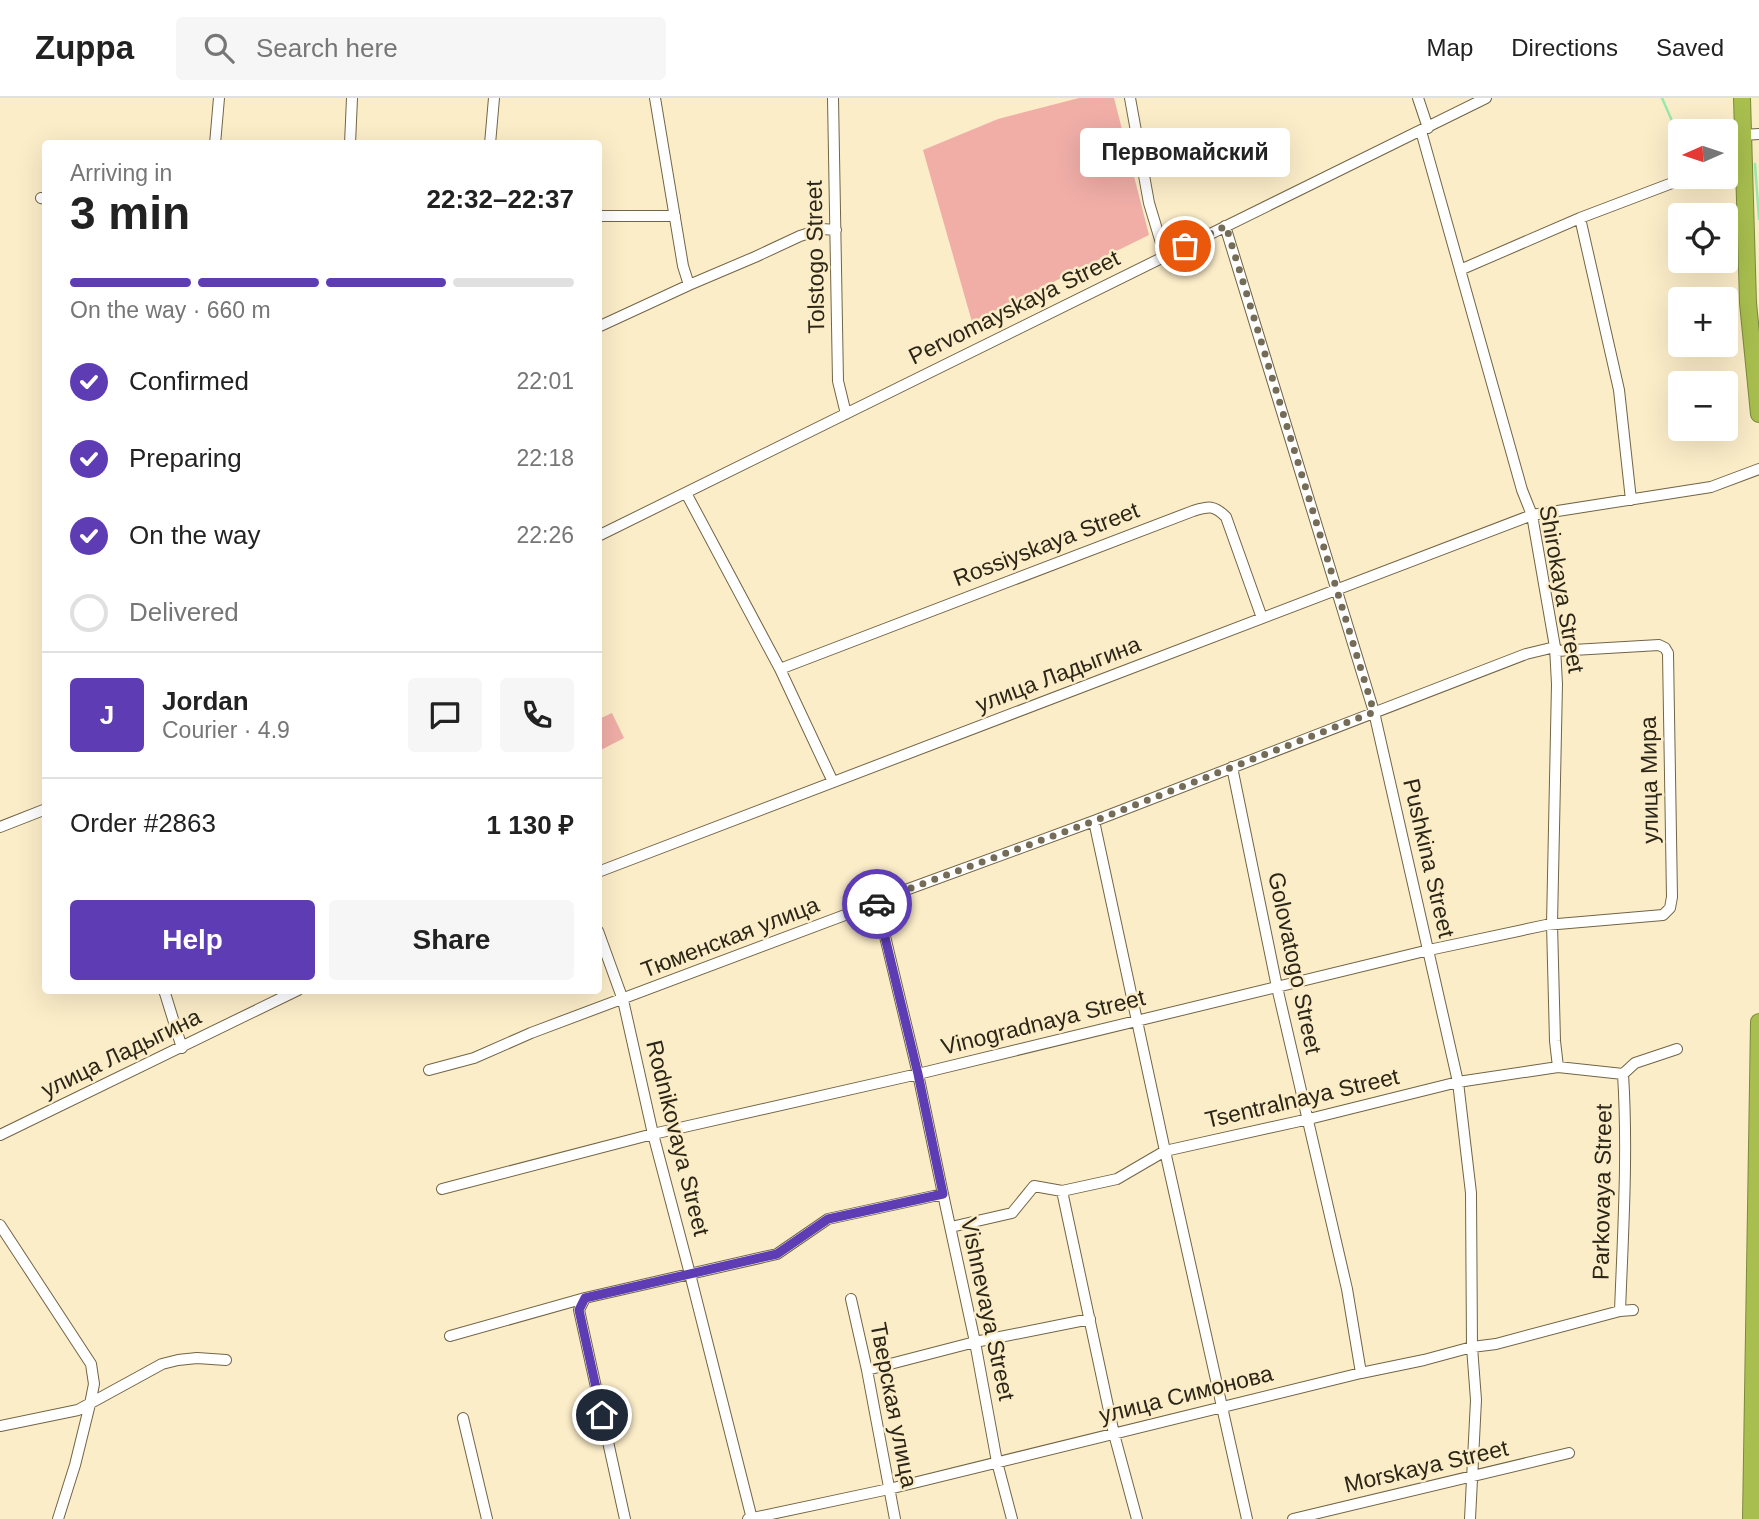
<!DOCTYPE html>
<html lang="en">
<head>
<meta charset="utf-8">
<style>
	:root { --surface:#fff; --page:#f6f6f6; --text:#222; --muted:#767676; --line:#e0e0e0; --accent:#5e3cb4 }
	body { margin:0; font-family:Helvetica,sans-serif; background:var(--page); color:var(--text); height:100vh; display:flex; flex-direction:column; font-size:26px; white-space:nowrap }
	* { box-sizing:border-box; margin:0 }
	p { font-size:23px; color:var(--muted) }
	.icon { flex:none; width:38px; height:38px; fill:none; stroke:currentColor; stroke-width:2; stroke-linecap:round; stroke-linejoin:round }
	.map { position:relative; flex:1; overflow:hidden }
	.panel { position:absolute; left:42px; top:42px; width:560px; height:854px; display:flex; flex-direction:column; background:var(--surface); border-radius:7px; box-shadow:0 7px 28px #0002 }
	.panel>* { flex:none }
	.needle { width:46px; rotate:267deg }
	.controls { position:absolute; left:1668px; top:21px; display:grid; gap:14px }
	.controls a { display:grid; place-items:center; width:70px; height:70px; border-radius:7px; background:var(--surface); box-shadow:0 7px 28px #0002; font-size:35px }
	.pin { position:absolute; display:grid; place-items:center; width:60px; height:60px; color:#fff; margin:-30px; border:4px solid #fff; border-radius:50%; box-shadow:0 2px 7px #0007 }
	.courier { position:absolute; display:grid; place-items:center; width:70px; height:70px; margin:-35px; border:5px solid #5e3cb4; border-radius:50%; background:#fff; color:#222; box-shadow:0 2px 9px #0007 }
	.bubble { position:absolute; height:49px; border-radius:7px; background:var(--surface); box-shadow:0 7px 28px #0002; font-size:23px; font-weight:700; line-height:49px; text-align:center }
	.overview em { font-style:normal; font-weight:700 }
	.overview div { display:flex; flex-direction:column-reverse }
	.overview { display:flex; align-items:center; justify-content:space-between; height:119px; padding:0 28px }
	h1 { font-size:46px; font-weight:700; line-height:52px }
	.bar { display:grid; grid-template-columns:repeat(4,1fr); gap:10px 7px; align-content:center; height:84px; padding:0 28px }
	.bar i { height:9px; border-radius:5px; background:var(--line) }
	.bar .on { background:var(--accent) }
	.bar p { grid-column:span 4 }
	.line { display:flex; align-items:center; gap:18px; padding:0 28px; border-top:2px solid var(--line) }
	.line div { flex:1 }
	.round { display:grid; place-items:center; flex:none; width:74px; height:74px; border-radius:7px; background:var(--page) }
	ol { padding:0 28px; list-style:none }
	li { display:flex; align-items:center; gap:21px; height:77px }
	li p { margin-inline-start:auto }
	li .icon { padding:7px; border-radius:50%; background:var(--accent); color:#fff; stroke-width:4 }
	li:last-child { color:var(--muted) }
	li i { width:38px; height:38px; border:4px solid var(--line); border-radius:50% }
	.cta { display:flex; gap:14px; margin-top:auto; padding:14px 28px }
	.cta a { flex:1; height:80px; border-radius:7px; background:var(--accent); color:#fff; font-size:28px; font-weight:700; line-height:80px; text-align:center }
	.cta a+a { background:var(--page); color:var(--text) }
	header { display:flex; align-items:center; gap:42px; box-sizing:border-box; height:98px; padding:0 35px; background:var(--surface); border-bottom:2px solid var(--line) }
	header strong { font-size:33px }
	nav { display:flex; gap:38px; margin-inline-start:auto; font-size:24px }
	.search { width:490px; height:63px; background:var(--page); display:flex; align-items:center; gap:18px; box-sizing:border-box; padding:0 24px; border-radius:7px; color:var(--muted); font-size:26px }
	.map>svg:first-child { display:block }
</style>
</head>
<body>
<header>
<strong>Zuppa</strong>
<div class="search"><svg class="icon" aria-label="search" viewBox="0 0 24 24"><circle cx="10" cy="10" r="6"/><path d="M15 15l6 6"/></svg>Search here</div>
<nav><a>Map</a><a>Directions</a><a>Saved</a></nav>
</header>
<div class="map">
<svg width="1759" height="1421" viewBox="0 0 1759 1421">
	<rect width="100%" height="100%" fill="#fcedc9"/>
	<path fill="#f0aea7" d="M1079 0H1114L1149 137 972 224 923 52 998 21Z
		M612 615 624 640 599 653V621Z"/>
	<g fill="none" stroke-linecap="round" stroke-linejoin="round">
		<path stroke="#99e9ac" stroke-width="2.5" d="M1662 0 1680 41
			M1755 66 1759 121"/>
		<defs>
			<path id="minor" d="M655 0 683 168 689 187
				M833 0 838 283 846 316
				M1130 0 1149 105 1165 158
				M1418 0 1428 30
				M1421 33 1522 392 1532 417 1555 549 1557 586 1552 826 1555 943 1558 969
				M1743 37 1759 36
				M215 46 219 0
				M350 46 352 0
				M490 46 494 0
				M1726 64 1744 57
				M41 100 46 101
				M598 118H675
				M1580 120 1619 292 1631 402
				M1225 128 1374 614 1458 984 1471 1095 1472 1249 1476 1302 1470 1421
				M1460 172 1580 120 1688 79
				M598 229 689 187 755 159 800 138 822 131 836 132
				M686 395 780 571 833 684
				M598 438 1486 0
				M780 571 1193 413C1209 408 1214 407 1226 419L1262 520
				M1232 669 1277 889 1347 1191 1361 1275
				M1094 723 1165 1053 1247 1421
				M0 729 46 711
				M598 774 1532 417 1711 389 1759 371
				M877 805 918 976 943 1096 975 1244 997 1364 1012 1421
				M598 833 623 902 653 1036 690 1176 752 1421
				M164 892 182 950
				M429 972 474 960 531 935 877 805 892 797 1094 723 1526 556 1555 549
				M0 1037 298 892
				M442 1091 653 1036 918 976 1429 852 1546 827 1663 817 1670 810 1672 799 1668 555 1665 550 1659 547 1556 553
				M1062 1093 1114 1336 1137 1421
				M0 1127 91 1266 94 1286 90 1306 75 1367 58 1421
				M951 1129 1012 1115 1034 1088 1062 1093 1117 1081 1165 1053 1309 1021 1458 984 1558 969 1623 976 1635 965 1677 951
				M585 1200 579 1212 625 1421
				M851 1201 867 1272 895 1421
				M1620 1213C1623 1134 1628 1055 1623 976
				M450 1238 585 1200 777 1156 828 1121 943 1096
				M867 1272 975 1244 1090 1221
				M463 1320 487 1421
				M0 1328 78 1312 162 1266 178 1262 197 1260 226 1262
				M748 1421 889 1391 1361 1275 1424 1262 1472 1249 1496 1246 1620 1213 1633 1212
				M1293 1421 1569 1355"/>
			<path id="highway" d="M1742 0 1748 205 1759 316
				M1751 1421 1759 924"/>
		</defs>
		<use href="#minor" stroke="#726545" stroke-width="12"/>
		<use href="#highway" stroke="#7c893c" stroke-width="18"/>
		<use href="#minor" stroke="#fff" stroke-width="10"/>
		<use href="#highway" stroke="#a8bf4f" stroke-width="16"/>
	</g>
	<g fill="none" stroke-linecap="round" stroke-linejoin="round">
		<path stroke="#746c56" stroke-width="7" stroke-dasharray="0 12.6" d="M877 806 892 797 1094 723 1374 614 1226 128 1185 148"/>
		<path stroke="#5e3cb4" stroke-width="9" d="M602 1317 579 1212 585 1200 777 1156 828 1121 943 1096 918 976 877 806"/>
	</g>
	<g text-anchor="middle" stroke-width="5" stroke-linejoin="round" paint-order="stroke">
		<g font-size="23" fill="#2b2618" stroke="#fcedc9">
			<text transform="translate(815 159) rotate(-91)" y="8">Tolstogo Street</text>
			<text transform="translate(1014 209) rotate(-26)" y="8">Pervomayskaya Street</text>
			<text transform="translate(1046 446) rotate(-21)" y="8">Rossiyskaya Street</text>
			<text transform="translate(1562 491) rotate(80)" y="8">Shirokaya Street</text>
			<text transform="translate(1058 576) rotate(-21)" y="8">улица Ладыгина</text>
			<text transform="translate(1649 682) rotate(-91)" y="8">улица Мира</text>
			<text transform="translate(1429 760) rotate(77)" y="8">Pushkina Street</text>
			<text transform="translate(730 839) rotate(-21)" y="8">Тюменская улица</text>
			<text transform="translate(1295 865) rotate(78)" y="8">Golovatogo Street</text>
			<text transform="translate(1043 924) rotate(-14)" y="8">Vinogradnaya Street</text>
			<text transform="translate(121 955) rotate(-26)" y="8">улица Ладыгина</text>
			<text transform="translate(1302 1000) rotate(-13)" y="8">Tsentralnaya Street</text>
			<text transform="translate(678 1040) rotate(76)" y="8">Rodnikovaya Street</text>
			<text transform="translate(1602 1094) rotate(-89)" y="8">Parkovaya Street</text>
			<text transform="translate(988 1211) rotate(78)" y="8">Vishnevaya Street</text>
			<text transform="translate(1186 1296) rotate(-14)" y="8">улица Симонова</text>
			<text transform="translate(894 1307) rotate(79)" y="8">Тверская улица</text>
			<text transform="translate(1426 1368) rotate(-13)" y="8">Morskaya Street</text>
		</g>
	</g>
</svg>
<div class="controls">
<a><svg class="needle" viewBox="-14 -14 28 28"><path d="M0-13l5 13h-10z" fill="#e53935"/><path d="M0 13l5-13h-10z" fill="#767676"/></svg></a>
<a><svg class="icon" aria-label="locate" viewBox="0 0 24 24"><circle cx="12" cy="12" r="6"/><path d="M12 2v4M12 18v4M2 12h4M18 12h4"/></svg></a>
<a>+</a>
<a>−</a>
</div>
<div class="pin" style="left:1185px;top:148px;background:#ea580c"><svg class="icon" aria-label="bag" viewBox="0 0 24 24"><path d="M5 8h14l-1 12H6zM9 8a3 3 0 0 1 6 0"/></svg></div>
<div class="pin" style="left:602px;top:1317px;background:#1f2937"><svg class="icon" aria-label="home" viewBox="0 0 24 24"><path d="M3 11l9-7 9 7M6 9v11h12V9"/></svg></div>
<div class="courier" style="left:877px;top:806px"><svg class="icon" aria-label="car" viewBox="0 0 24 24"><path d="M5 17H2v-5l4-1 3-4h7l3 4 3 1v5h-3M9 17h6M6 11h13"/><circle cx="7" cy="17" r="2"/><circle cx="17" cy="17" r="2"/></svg></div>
<div class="bubble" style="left:1080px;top:30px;width:210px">Первомайский</div>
<section class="panel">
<div class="overview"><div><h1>3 min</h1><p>Arriving in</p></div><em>22:32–22:37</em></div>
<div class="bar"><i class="on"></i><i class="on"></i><i class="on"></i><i></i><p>On the way · 660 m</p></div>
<ol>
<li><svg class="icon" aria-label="check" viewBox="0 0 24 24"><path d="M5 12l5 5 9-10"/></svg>Confirmed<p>22:01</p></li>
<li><svg class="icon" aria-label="check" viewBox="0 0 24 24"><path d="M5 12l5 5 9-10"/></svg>Preparing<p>22:18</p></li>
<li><svg class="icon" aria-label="check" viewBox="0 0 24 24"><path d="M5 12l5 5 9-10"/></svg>On the way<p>22:26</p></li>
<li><i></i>Delivered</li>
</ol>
<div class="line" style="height:126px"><b class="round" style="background:var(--accent);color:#fff">J</b><div><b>Jordan</b><p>Courier · 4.9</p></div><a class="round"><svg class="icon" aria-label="chat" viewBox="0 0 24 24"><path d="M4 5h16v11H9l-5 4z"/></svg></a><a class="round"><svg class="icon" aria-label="phone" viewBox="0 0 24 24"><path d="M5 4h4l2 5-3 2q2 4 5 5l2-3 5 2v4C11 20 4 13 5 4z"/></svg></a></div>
<div class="line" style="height:91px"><div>Order #2863</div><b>1 130 ₽</b></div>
<div class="cta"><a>Help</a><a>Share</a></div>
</section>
</div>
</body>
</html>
